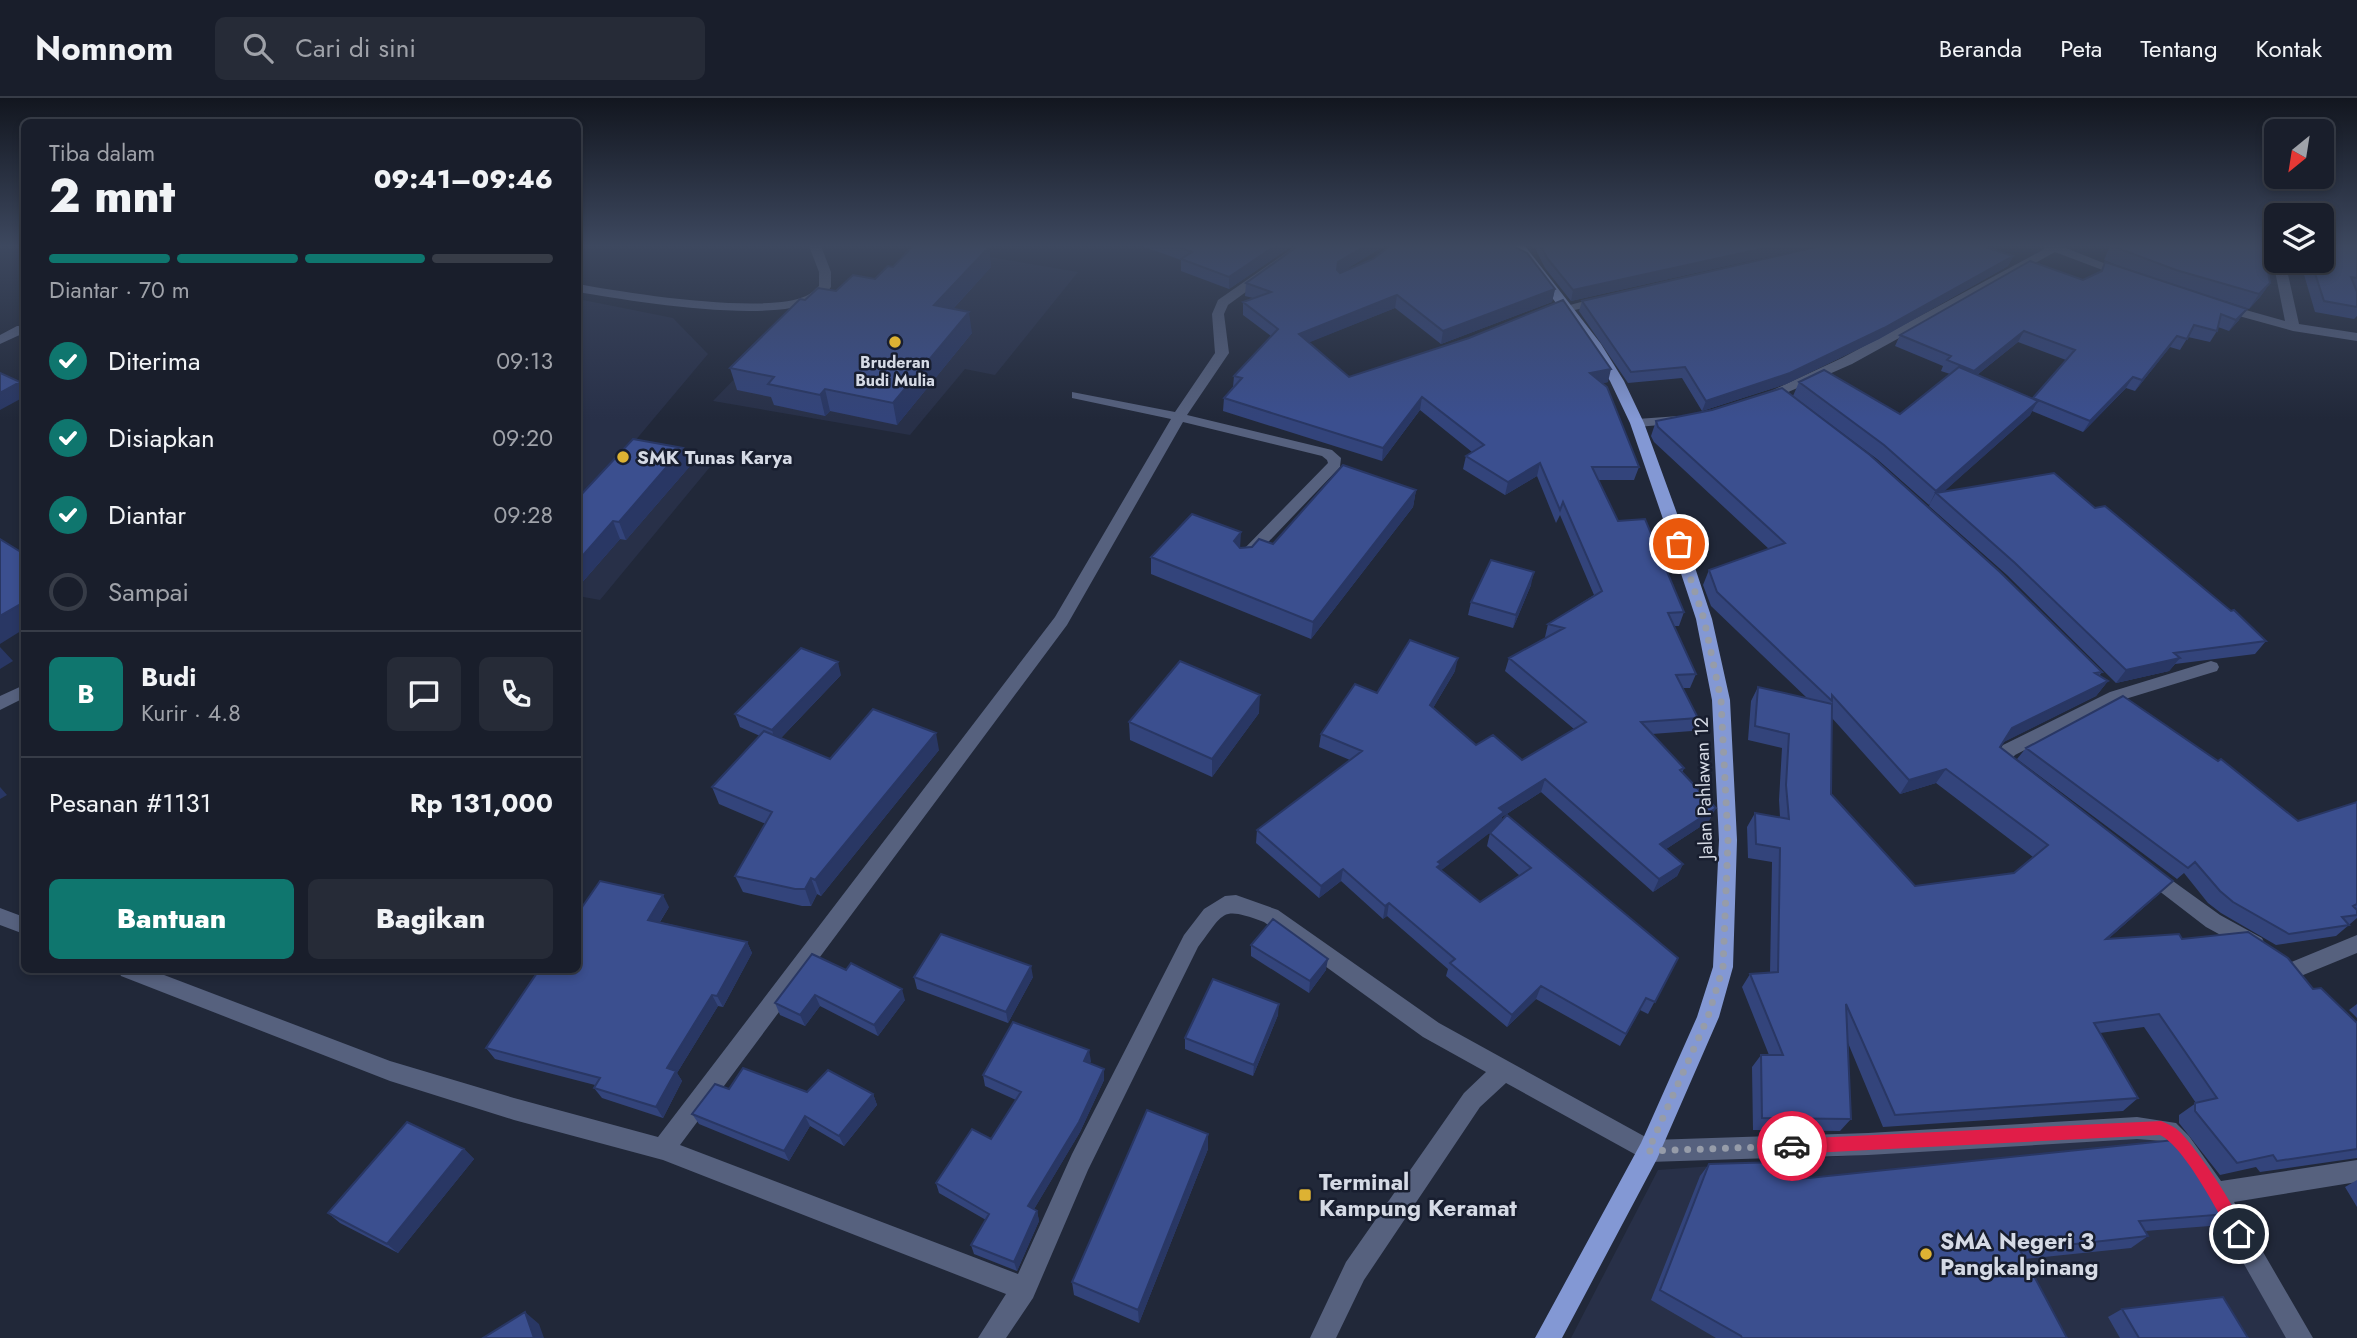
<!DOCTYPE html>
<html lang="id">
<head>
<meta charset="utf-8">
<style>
	:root { --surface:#191e2b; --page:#262b37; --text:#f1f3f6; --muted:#9fa2a9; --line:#373c47; --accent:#0f766e }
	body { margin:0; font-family:Jost,sans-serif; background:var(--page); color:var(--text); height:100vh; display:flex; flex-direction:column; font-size:26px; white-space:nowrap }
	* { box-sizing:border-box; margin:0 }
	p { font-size:23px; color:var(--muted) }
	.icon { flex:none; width:38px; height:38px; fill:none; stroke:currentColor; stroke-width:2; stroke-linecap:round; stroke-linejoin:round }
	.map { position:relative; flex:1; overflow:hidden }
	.drawer { position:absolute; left:21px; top:21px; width:560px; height:854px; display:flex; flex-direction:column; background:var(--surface); border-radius:10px; box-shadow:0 4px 10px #0003,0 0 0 2px var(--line) }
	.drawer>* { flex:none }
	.needle { width:46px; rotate:210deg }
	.controls { position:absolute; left:2264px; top:21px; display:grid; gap:14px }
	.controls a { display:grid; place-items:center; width:70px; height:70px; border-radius:10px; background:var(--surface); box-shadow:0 4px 10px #0003,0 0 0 2px var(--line); font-size:35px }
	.pin { position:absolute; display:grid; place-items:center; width:60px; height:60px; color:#fff; margin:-30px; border:4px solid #fff; border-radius:50%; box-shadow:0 2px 7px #0007 }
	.courier { position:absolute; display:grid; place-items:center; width:70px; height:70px; margin:-35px; border:5px solid #e11d48; border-radius:50%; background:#fff; color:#222; box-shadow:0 2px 9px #0007 }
	.overview em { font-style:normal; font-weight:800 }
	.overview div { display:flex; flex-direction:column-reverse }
	.overview { display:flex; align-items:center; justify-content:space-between; height:119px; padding:0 28px }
	h1 { font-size:46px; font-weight:800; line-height:52px }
	.bar { display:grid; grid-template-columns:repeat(4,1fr); gap:10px 7px; align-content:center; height:84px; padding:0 28px }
	.bar i { height:9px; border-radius:5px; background:var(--line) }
	.bar .current { background:var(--accent) }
	.bar p { grid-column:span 4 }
	.line { display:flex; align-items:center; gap:18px; padding:0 28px; border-top:2px solid var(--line) }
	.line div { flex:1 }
	.round { display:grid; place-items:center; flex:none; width:74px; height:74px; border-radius:10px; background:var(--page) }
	ol { padding:0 28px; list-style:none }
	li { display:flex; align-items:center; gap:21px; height:77px }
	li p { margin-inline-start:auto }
	li .icon { padding:7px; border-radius:50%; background:var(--accent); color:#fff; stroke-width:4 }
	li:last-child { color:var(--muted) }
	li i { width:38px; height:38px; border:4px solid var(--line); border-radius:50% }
	.action { display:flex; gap:14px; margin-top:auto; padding:14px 28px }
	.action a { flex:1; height:80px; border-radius:10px; background:var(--accent); color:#fff; font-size:28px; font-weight:800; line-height:80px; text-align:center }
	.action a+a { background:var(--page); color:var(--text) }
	header { display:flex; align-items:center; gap:42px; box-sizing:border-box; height:98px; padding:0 35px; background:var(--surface); border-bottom:2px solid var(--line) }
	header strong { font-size:33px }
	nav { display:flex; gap:38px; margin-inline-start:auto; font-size:24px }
	.search { width:490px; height:63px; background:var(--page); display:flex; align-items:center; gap:18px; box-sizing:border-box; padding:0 24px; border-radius:10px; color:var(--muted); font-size:26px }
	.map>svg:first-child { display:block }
</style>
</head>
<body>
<header>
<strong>Nomnom</strong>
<div class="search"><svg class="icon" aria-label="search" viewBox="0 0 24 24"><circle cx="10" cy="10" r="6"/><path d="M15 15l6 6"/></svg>Cari di sini</div>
<nav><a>Beranda</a><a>Peta</a><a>Tentang</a><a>Kontak</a></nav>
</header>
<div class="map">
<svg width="2357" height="1240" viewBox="0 0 2357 1240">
	<rect width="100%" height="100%" fill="#212839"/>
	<path fill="#283048" d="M924 148 1078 174 995 277 965 271 910 337 713 303 795 218 880 185Z
		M578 201 673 220 708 256 629 350 710 369 600 502 578 498Z
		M2167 1034 2287 1240H1571L1658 1072Z"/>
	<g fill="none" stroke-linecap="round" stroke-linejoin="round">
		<path fill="#56617e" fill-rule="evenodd" d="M809 148H821L831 174V189C827 194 821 200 815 203 768 226 630 203 578 194V186C626 195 765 217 806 198 811 196 815 191 819 188V174Z
			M1296 148H1309L1228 207 1224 216 1229 255 1187 317 1332 352 1341 360 1340 369 1251 462H1241L1238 458 1241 454 1328 365 1327 362 1322 358 1183 324 1067 527 680 1047 1018 1176 1072 1056 1184 837 1204 811 1225 798 1236 797 1278 812 1439 925 1651 1042 1868 1035 2137 1019 2176 1025 2189 1038 2221 1083 2357 1062V1084L2234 1104 2313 1240H2286L2208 1103 2163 1043 2137 1041 1868 1057 1649 1064 1506 985 1480 1009 1364 1182 1336 1240H1310L1346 1164 1464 995 1486 974 1423 939 1264 824C1220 808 1225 814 1198 849L1088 1072 1033 1200 1006 1240H978L1006 1196 663 1062 514 1022 390 983 121 878 118 872H151L390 963 514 1000 658 1039 1055 519 1171 321 1072 300V294L1175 314 1215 255 1212 216 1218 202Z
			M2043 148H2061L2131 176 2121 179 2055 154 1852 266 1768 303 1763 304 1756 300 1842 260 2041 153 2045 150Z
			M2277 160V163H2285L2299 226 2357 235V243L2293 233 2217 212V206L2221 205 2285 223 2273 163Z
			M1603 198 1607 199V205L1565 214 1559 210Z
			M17 228H24V235L0 246V237Z
			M1679 318 1686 322 1684 325 1637 329 1630 325 1637 321Z
			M2211 563 2217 565 2219 569 2217 573 2122 602 2015 657 2011 662 2019 672 2016 677H2004L1992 662 2003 647 2110 594Z
			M24 587V600L0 612V598Z
			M2148 765 2220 817 2262 840 2265 846 2262 852 2255 855 2248 852 2206 829 2141 779 2138 773 2141 767Z
			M0 810 24 819V836L0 827Z
			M2357 837V855L2291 882 2284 879 2281 873 2284 867Z"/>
		<path fill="#8398d4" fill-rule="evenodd" d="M1513 148H1525L1601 246 1624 283 1644 325 1679 421 1712 521 1730 602 1737 742 1733 869 1719 919 1657 1061 1562 1240H1535L1641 1045 1697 919 1713 869 1719 742 1712 602 1696 521 1663 421 1630 325 1610 283 1590 250Z"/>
	</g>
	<path fill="#33447b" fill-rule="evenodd" d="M1142 148H1292L1229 191 1181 173V162Z
		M1298 148H1384L1340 175 1555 191 1552 204 1441 246 1395 210 1309 244 1349 279 1608 284 1603 285 1639 369 1634 382H1598L1618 423 1684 514 1679 528H1674L1696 576 1690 590H1683L1698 620 1692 633 1652 636 1684 670 1682 675 1709 723 1666 751 1683 766 1677 778 1653 794 1541 694 1502 719 1501 723 1678 860 1648 916 1640 912 1620 948 1536 901 1507 929 1446 878 1448 871 1387 818 1383 821 1341 783 1319 800 1256 745 1257 732 1350 662 1319 649 1321 636 1377 595 1455 573 1433 610 1476 647 1522 662 1574 631 1505 573 1509 560 1546 540 1545 539 1548 526 1594 497 1560 417 1556 425 1537 378 1505 397 1463 371 1466 358 1472 354 1420 312 1382 363 1223 313 1224 300 1233 289 1234 278 1271 238 1243 217V204L1253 200 1245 198 1246 185ZM1493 732 1490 735 1487 748 1520 778 1480 804 1441 772Z
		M1534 148H1815L1571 203 1545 170Z
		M2110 148H2263L2270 185 2260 199 2249 211 2225 203 2239 222 2229 233 2218 229 2217 233 2210 244 2188 239 2180 252 2170 249 2135 293 2126 290 2083 334 2032 313 2030 317 1943 394 2095 410 2266 543 2255 556 2175 566 2169 573 2116 585 2007 477 1929 408 1930 406 1929 407 1877 361 1793 298 1799 284 1900 316 1950 276 1941 273 1943 268 1895 248 1900 237 2083 182 2100 174 2105 164 2129 172 2104 162ZM2018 244 2066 262 2032 301 1977 277Z
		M2357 148V218L2354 221 2315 214 2300 163H2322Z
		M989 149 991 169 953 211 972 235 897 327 830 313 825 318 774 307 771 299 737 292 730 270 805 202 875 181 893 169Z
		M2013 158 2008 168 1879 241 1786 286 1702 313 1682 280 1628 285 1579 213 1582 203Z
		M1656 323 2102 574 2099 578 2108 583 2096 598 2003 644 2000 649 2159 796 2108 841H2182L2313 891 2357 925V1060L2260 1074 2256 1069 2220 1077 2179 1025V1017L2196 1005 2144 929 2100 935 2138 1000 2123 1013 1883 1029 1848 945 1851 1021 1840 1033 1753 1032 1752 969 1761 957H1769L1742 889 1750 876 1770 875 1772 764 1748 760 1747 729 1755 715 1780 719 1779 702 1782 650 1748 642 1751 603 1758 589 1807 600 1711 508 1703 487 1709 472 1769 451 1654 344 1651 338ZM1832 620 1900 696 1936 685 2033 759 2014 775 1915 788 1831 696Z
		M683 350 690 368 626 442 620 441 579 488H578V400Z
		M1416 392 1413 409 1311 541 1151 476V459L1273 446Z
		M1531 487 1513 530 1468 517 1471 504Z
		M841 577 781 640 830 661 939 652 821 798 817 796 811 808H802L743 794 735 778 766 726 719 706 712 689 760 638 740 629 735 616Z
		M1259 615 1212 679 1130 642 1129 624Z
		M2026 650 2298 723 2357 704V820L2336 838 2276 847 2221 815 2208 805 2184 775 2177 781 2017 661Z
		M669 809 660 824 747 844 752 855 723 909 718 908 677 975 682 983 663 1020 602 1000 594 990 595 987 495 961 486 950Z
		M1251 847 1326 872 1309 895 1251 858Z
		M812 856 905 902 878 938 820 908 805 928 780 917 775 905Z
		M914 879H1033L1008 925 917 891Z
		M2357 906V920L2349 912Z
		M1278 917 1253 978 1185 951V940Z
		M1091 963 1090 965 1104 971V982L1080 1034 1034 1111 1037 1113 1039 1123 1017 1173 974 1156 971 1147 986 1122 939 1095 936 1085 991 1041 1016 1002 985 988 983 977Z
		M729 991 873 996 877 1007 844 1048 810 1028 789 1063 699 1026 692 1016Z
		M1208 1036V1051L1139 1225 1074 1197 1072 1184Z
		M464 1051 474 1061 398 1155 340 1125 328 1115Z
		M1709 1066 1790 1082 2207 1071 2202 1075 2228 1116 2210 1128 2145 1133 2148 1138 2131 1150 2024 1161 2067 1240H1716L1651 1202 1700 1078Z
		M2357 1082V1109L2345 1089Z
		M2122 1211 2248 1240H2120L2108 1219Z"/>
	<path fill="#293764" d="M1275 148H1292L1229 191V179Z
		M1365 148H1384L1337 177 1338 164Z
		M1774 148H1815L1571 203 1573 192Z
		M989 149 991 169 937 228 934 207Z
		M2013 158 2008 168 1879 241 1786 286 1702 313 1706 303Z
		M2270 185 2260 199 2249 211 2259 196Z
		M1555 191 1552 204 1441 246 1443 233Z
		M1397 197 1395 210 1298 249 1299 236Z
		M2247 211 2239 222 2229 233 2236 222Z
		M969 214 972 235 897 327 893 305Z
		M2024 233 2018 244 1968 284 1974 273Z
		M2177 238 2170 249 2135 293 2142 282Z
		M1611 271 1608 284 1587 289 1590 275Z
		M2133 279 2126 290 2083 334 2090 323Z
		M20 284 24 290V299L0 312V295Z
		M825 291 830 313 825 318 820 297Z
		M1422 299 1420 312 1382 363 1383 350Z
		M2038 303 2030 317 1939 398 1936 395 1929 407 1936 393Z
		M683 350 690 368 626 442 619 424Z
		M1540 365 1537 378 1505 397 1508 384Z
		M1416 392 1413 409 1311 541 1313 524Z
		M613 423 620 441 579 488 578 484V463Z
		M1241 434 1240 451 1234 443Z
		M1534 474 1531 487 1513 530 1516 517Z
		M24 504V531L0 546V518Z
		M0 549 13 563 0 571Z
		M1458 560 1455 573 1427 620 1430 607Z
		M2180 560 2169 573 2116 585 2126 572Z
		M838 564 841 577 776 645 772 632Z
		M2108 583 2096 598 2002 645 2012 630Z
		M1260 597 1259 615 1212 679V661Z
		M936 635 939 652 821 798 815 782Z
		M1946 671 1936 685 1900 696 1909 682Z
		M1545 681 1541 694 1502 719 1500 727 1439 774 1433 782 1438 764 1499 710Z
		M0 689 7 697 0 701Z
		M1716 710 1709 723 1654 759 1660 746Z
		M1683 766 1677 778 1653 794 1659 781Z
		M1343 771 1341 783 1319 800 1321 788Z
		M811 780 817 796 811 808 805 791Z
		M2173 783 2159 796 2093 854 2106 841Z
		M663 797 669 809 654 833 648 822Z
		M1389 805 1387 818 1383 821 1385 808Z
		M747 844 752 855 723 909 717 898Z
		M1328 861 1326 872 1309 895 1310 883Z
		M1031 868 1033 879 1008 925 1006 914Z
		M254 872H263L258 876Z
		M1541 888 1536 901 1507 929 1512 917Z
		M902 891 905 902 878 938 874 927Z
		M712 897 718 908 677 975 682 983 663 1020 656 1009 667 970Z
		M815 897 820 908 805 928 800 917Z
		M1279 906 1278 917 1253 978 1254 967Z
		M1089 952 1091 963 1085 974 1084 963Z
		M1104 971V982L1080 1034 1030 1118 1028 1108Z
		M873 996 877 1007 844 1048 839 1038Z
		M805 1018 810 1028 789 1063 784 1053Z
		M1208 1036V1051L1139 1225 1138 1212Z
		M464 1051 474 1061 398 1155 387 1146Z
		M1037 1113 1039 1123 1017 1173 1014 1164Z
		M525 1214 539 1226 544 1240H534Z"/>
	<path fill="#3b4f8f" stroke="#293764" stroke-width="2" d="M913 148H983L989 149 934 207 969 214 893 305 825 291 820 297 768 286 774 279 730 270 800 201 805 202 818 190 836 193 853 177 875 181 888 168 893 169Z
		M1175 148H1275L1229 179 1181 161 1192 154Z
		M1298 148H1365L1338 164 1337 172 1340 175 1373 161 1390 148H1513L1527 155 1555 191 1443 233 1397 197 1299 236 1349 279 1469 240 1563 202 1611 271 1590 275 1607 289 1639 369H1592L1618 423 1645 421 1684 514 1668 515 1696 576 1676 577 1698 620 1641 624 1684 670 1680 672 1716 710 1660 746 1683 766 1659 781 1545 681 1499 710 1504 714 1438 764 1441 766 1437 769 1480 804 1531 770 1490 735 1507 717 1678 860 1655 904 1646 900 1626 936 1541 888 1512 917 1450 865 1455 861 1389 805 1385 808 1343 771 1321 788 1257 732 1362 653 1321 636 1355 586 1377 595 1410 542 1458 560 1430 607 1476 647 1493 637 1522 662 1586 624 1509 560 1564 530 1548 526 1602 493 1563 404 1560 412 1540 365 1508 384 1466 358 1484 347 1422 299 1383 350 1224 300 1242 280 1234 278 1278 231 1243 204 1271 194 1246 185Z
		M1541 148H1774L1573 192 1547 160Z
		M1820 148H1982L2013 158 1884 230 1790 275 1706 303 1685 269 1631 274 1582 203Z
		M2112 148H2263L2270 185 2259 196 2176 172Z
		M2322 148H2357V180L2351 179 2357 194V209L2324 203 2311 163H2322Z
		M2030 163 2083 182 2102 173 2105 164 2247 211 2236 222 2221 216 2217 233 2194 227 2187 241 2177 238 2142 282 2133 279 2090 323 2033 300 2075 252 2024 233 1974 273 1947 262 1951 258 1900 237Z
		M1959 269 2038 303 1936 393 1884 347 1799 284 1824 272 1900 316Z
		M0 275 20 284 0 295Z
		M1782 290 1870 357 2000 474 2102 574 2095 575 2108 583 2012 630 2000 649 2173 783 2106 841 2179 836 2182 841 2248 834 2288 860 2313 891 2321 890 2357 925V1051L2277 1063 2273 1057 2237 1065 2195 1013V1005L2217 1000 2159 916 2094 925 2138 1000 1895 1017 1846 906 1851 1021 1762 1020 1761 957H1783L1750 876 1778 874 1780 750 1756 746 1755 715 1789 721 1786 687 1789 636 1755 628 1758 589 1832 606 1831 696 1915 788 2014 775 2048 747 1946 671 1909 682 1832 597V603L1717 494 1709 472 1785 445 1658 329 1656 323 1712 312Z
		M633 341 683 350 619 424 613 423 578 463V400Z
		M1343 367 1416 392 1313 524 1151 459 1192 416 1241 434 1234 443 1240 450 1252 449 1259 441 1273 446Z
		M2054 375 2095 410 2105 408 2231 513 2234 512 2266 543 2174 555 2180 560 2126 572 2015 465 1936 395Z
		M0 441 24 456V504L0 518Z
		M1491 462 1534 474 1516 517 1471 504Z
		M801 550 838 564 772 632 735 616Z
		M1180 563 1260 597 1212 661 1129 624Z
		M2123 598 2218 663 2221 661 2298 723 2357 704V806L2353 808 2357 812V817L2342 819 2349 827 2289 836 2233 804 2220 793 2195 764 2188 770 2026 650Z
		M873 611 936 635 815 782 811 780 805 791H795L735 778 772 714 712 689 764 633 830 661Z
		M600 783 663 797 648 822 747 844 717 898 712 897 667 970 676 973 656 1009 594 990 600 980 486 950 539 872H578V815Z
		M1273 821 1328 861 1310 883 1251 847Z
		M941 836 1031 868 1006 914 914 879Z
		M812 856 846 872 851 865 902 891 874 927 815 897 800 917 775 905Z
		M1213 881 1279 906 1254 967 1185 940Z
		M1013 924 1089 952 1084 963 1104 971 1079 1024 1028 1108 1037 1113 1014 1164 971 1147 989 1116 936 1085 972 1031 991 1041 1021 994 983 977Z
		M743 970 807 994 828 972 873 996 839 1038 805 1018 784 1053 692 1016 715 986 729 991Z
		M1147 1012 1208 1036 1138 1212 1072 1184Z
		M407 1024 464 1051 387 1146 328 1115Z
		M2184 1041 2207 1071 2201 1072 2228 1116 2139 1123 2148 1138 2020 1152 2067 1240H1742L1741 1238 1660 1192 1709 1066 1783 1064 1790 1082Z
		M2223 1199 2248 1240H2139L2122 1211Z
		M525 1214 534 1240H483Z"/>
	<linearGradient id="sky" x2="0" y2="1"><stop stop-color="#12161f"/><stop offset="0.46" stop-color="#3d485f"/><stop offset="1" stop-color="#3d485f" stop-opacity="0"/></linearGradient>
	<rect width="2357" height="321" fill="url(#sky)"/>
	<path fill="#e11d48" d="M2161 1023C2168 1026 2175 1029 2180 1034 2194 1047 2250 1126 2244 1141H2233C2219 1116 2185 1049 2160 1037L1792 1056 1785 1048 1792 1041Z"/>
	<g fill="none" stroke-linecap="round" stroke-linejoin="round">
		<path stroke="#969ca9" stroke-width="7" stroke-dasharray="0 12.6" d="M1679 446 1704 521 1721 602 1728 742 1723 869 1708 919 1648 1053 1792 1048"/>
	</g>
	<g fill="#ddb233" stroke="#181e2f" stroke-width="2.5">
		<circle cx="895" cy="244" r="7"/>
		<circle cx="623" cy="359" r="7"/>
		<rect x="1298" y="1090" width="14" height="14" rx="3.5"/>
		<circle cx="1926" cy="1156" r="7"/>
	</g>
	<g text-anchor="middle" stroke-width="5" stroke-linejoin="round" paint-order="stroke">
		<g font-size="16" font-weight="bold" fill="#d5dae5" stroke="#181e2f">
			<text x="895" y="270">Bruderan<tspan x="895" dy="18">Budi Mulia</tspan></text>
		</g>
		<g font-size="19" font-weight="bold" fill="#d5dae5" stroke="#181e2f" text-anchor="start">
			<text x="637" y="366">SMK Tunas Karya</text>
		</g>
		<g font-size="19" fill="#d5dae5" stroke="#181e2f">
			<text transform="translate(1703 690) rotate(-92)" y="7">Jalan Pahlawan 12</text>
		</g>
		<g font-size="23" font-weight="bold" fill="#d5dae5" stroke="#181e2f" text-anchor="start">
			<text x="1319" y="1092">Terminal<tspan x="1319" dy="26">Kampung Keramat</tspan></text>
			<text x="1940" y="1151">SMA Negeri 3<tspan x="1940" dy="26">Pangkalpinang</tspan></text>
		</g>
	</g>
</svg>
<div class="controls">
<a><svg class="needle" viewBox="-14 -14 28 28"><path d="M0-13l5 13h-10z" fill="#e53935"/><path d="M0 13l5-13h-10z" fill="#9fa2a9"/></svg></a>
<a><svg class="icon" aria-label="layers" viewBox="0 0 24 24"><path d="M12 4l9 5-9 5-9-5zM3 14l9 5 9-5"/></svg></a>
</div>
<div class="pin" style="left:1679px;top:446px;background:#ea580c"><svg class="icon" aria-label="bag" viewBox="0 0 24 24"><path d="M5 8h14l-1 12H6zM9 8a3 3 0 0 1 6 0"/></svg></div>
<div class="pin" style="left:2239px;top:1136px;background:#1f2937"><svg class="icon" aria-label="home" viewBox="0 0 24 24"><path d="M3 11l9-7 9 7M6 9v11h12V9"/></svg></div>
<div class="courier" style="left:1792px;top:1048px"><svg class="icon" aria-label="car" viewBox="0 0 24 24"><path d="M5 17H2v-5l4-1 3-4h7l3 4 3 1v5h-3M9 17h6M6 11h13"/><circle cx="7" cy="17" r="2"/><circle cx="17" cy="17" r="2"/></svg></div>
<section class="drawer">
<div class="overview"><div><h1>2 mnt</h1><p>Tiba dalam</p></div><em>09:41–09:46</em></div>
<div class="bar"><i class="current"></i><i class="current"></i><i class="current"></i><i></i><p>Diantar · 70 m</p></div>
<ol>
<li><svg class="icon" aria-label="check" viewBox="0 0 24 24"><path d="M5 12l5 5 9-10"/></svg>Diterima<p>09:13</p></li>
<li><svg class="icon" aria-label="check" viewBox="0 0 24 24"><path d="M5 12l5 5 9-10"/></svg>Disiapkan<p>09:20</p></li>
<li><svg class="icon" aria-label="check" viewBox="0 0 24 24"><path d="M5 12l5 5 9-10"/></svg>Diantar<p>09:28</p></li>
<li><i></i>Sampai</li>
</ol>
<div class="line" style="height:126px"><b class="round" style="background:var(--accent);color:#fff">B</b><div><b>Budi</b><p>Kurir · 4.8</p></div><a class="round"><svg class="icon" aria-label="chat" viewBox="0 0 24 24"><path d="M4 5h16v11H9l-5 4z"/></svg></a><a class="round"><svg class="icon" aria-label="phone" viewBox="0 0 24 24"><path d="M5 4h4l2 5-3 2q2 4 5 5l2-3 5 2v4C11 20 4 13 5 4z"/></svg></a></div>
<div class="line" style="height:91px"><div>Pesanan #1131</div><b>Rp 131,000</b></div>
<div class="action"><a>Bantuan</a><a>Bagikan</a></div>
</section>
</div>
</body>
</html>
